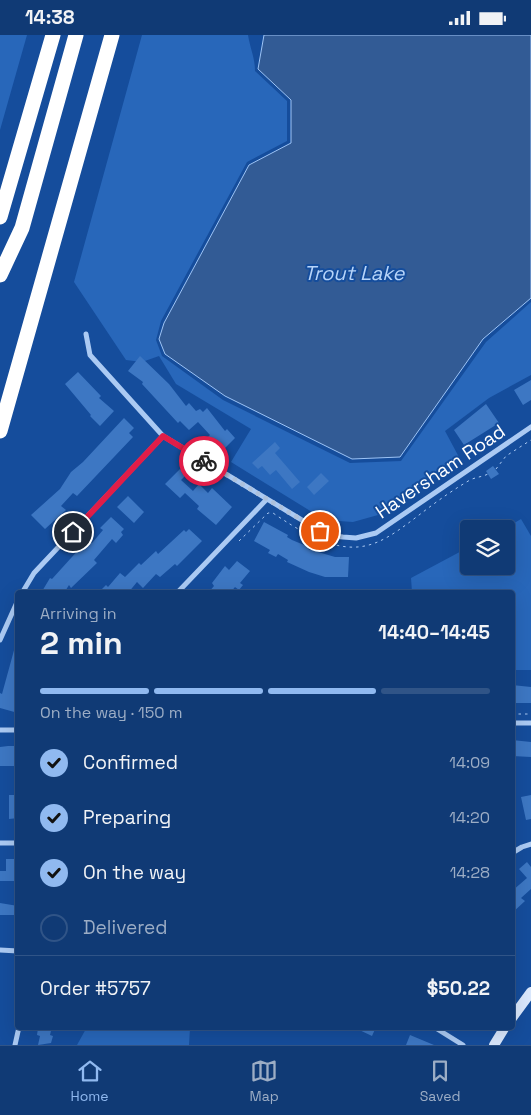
<!DOCTYPE html>
<html lang="en">
<head>
<meta charset="utf-8">
<style>
	:root { --surface:#103a75; --page:#1e457d; --text:#f1f3f6; --muted:#9cadc5; --line:#305487; --accent:#90b9f0 }
	body { margin:0; font-family:"Space Grotesk",sans-serif; background:var(--page); color:var(--text); height:100vh; display:flex; flex-direction:column; font-size:19px; white-space:nowrap }
	* { box-sizing:border-box; margin:0 }
	p { font-size:16px; color:var(--muted) }
	.icon { flex:none; width:28px; height:28px; fill:none; stroke:currentColor; stroke-width:2; stroke-linecap:round; stroke-linejoin:round }
	.map { position:relative; flex:1; overflow:hidden }
	.panel { position:absolute; left:15px; top:555px; width:500px; height:440px; display:flex; flex-direction:column; background:var(--surface); border-radius:5px; box-shadow:0 5px 20px #0002,0 0 0 1px var(--line) }
	.panel>* { flex:none }
	.buttons { position:absolute; left:460px; top:485px; display:grid; gap:10px }
	.buttons a { display:grid; place-items:center; width:55px; height:55px; border-radius:5px; background:var(--surface); box-shadow:0 5px 20px #0002,0 0 0 1px var(--line); font-size:25px }
	.pin { position:absolute; display:grid; place-items:center; width:42px; height:42px; color:#fff; margin:-21px; border:2px solid #fff; border-radius:50%; box-shadow:0 1px 5px #0007 }
	.courier { position:absolute; display:grid; place-items:center; width:50px; height:50px; margin:-25px; border:4px solid #e11d48; border-radius:50%; background:#fff; color:#222; box-shadow:0 1px 6px #0007 }
	.headline em { font-style:normal; font-weight:800 }
	.headline div { display:flex; flex-direction:column-reverse }
	.headline { display:flex; align-items:center; justify-content:space-between; height:85px; padding:0 25px }
	h1 { font-size:32px; font-weight:800; line-height:38px }
	.bar { display:grid; grid-template-columns:repeat(4,1fr); gap:8px 5px; align-content:center; height:60px; padding:0 25px }
	.bar i { height:6px; border-radius:4px; background:var(--line) }
	.bar .on { background:var(--accent) }
	.bar p { grid-column:span 4 }
	.line { display:flex; align-items:center; gap:12px; padding:0 25px; border-top:1px solid var(--line) }
	.line div { flex:1 }
	ol { padding:0 25px; list-style:none }
	li { display:flex; align-items:center; gap:15px; height:55px }
	li p { margin-inline-start:auto }
	li .icon { padding:5px; border-radius:50%; background:var(--accent); color:#111; stroke-width:4 }
	li:last-child { color:var(--muted) }
	li i { width:28px; height:28px; border:2px solid var(--line); border-radius:50% }
	.status { display:flex; justify-content:space-between; align-items:center; height:35px; padding:0 25px; background:var(--surface); direction:ltr }
	.status svg { height:14px; fill:currentColor }
	.tab-bar { display:flex; justify-content:space-around; align-items:center; height:70px; border-top:1px solid var(--line); background:var(--surface); font-size:14px; color:var(--muted) }
	.tab-bar a { display:grid; justify-items:center; gap:2px }
	.tab-bar .on { color:var(--accent) }
	.map>svg:first-child { display:block }
</style>
</head>
<body>
<div class="status"><b>14:38</b><svg viewBox="0 0 49 12"><path d="M0 12V9h3v3zM5 12V6h3v6zM10 12V3h3v9zM15 12V0h3v12zM26 1h20v11H26zM47 4h2v5h-2z"/></svg></div>
<div class="map">
<svg width="531" height="1010" viewBox="0 0 531 1010">
	<rect width="100%" height="100%" fill="#154d9c"/>
	<path fill="#2867ba" d="M0 0H27L0 95Z
		M142 0H248C250 13 255 23 255 36L287 66V106L247 127 161 286 156 305 162 321 223 365 350 428 401 426 486 307 531 267V340L489 363 445 396 460 424 378 480 353 487 339 486 312 477 231 427 251 394 176 349 159 321 142 327 126 325 74 247Z
		M521 484 531 501V635H513L512 558 412 557 411 543 469 512V531H506V494H504Z
		M87 992 190 993 189 1010H77Z"/>
	<path fill="#325b95" stroke="#9dc4f6" d="M264 0H531V263L483 304 400 422 352 424 225 361 165 319 159 304 164 288 249 130 291 108V65L258 34Z"/>
	<path fill="#3d77c3" d="M140 321 169 349 186 371 189 368 196 376 200 374 203 377 207 373 225 396 227 394 235 403 224 414 217 406 213 410 207 403 210 400 198 387 189 395 180 386 178 388 142 349 143 347 128 336Z
		M78 337 101 361 99 363 114 376 100 391 90 381 91 380 65 349Z
		M531 345V365L523 370 514 355Z
		M486 369 499 388 464 410 454 395Z
		M124 383 134 393 129 398 133 402 77 461 73 458 61 471 66 475 45 494 31 480 60 454 71 437 83 427Z
		M275 407 280 413 275 418 300 447 292 454 276 435 270 440 262 431 258 434 252 428Z
		M493 431 499 439 491 444 486 436Z
		M180 434 186 440 181 445 193 456 199 449 208 458 212 453 232 472 216 490 197 474 199 471 185 458 180 463 165 449Z
		M321 438 329 446 314 460 307 452Z
		M128 461 144 477 134 488 117 472Z
		M111 482 124 494 121 497 123 500 116 508 112 504 94 525 97 528 71 553 69 550 64 558H41L50 543 52 544 81 512 89 505 92 508 103 495 100 493Z
		M264 487 288 500 287 502 292 505 309 512 308 514 335 522H349L348 542H325L309 537 287 527 288 525 278 519 276 522 268 518 270 515 254 506Z
		M189 494 202 506 177 531 175 529 160 542 156 539 143 553 137 547 128 558H98L106 550 108 552 120 538 125 542 139 528 141 530 156 516 158 519 184 495 186 497Z
		M237 526 250 536 240 548 243 550 239 555 235 552 230 558H208L214 551 212 548 225 531 229 535Z
		M16 608H18V663L15 671 18 672V678L0 673V658L2 659Z
		M512 650 531 652V668H512Z
		M512 705 531 707V722L512 721Z
		M8 711H18V731H0V712Z
		M9 760H18V783L9 784Z
		M531 760V784L526 785 521 762Z
		M6 824H17V846H0V836H6Z
		M527 827 531 832V854L521 863 525 866 512 878V856L527 843 519 834Z
		M0 868 18 871V880H0Z
		M353 992H376L372 1001Z
		M38 993 51 996 50 1000 53 1001 51 1008 38 1010 40 1001 37 1000Z
		M410 1000 434 1010H406Z"/>
	<g fill="none" stroke-linecap="round" stroke-linejoin="round">
		<path stroke="#abcaf3" stroke-width="1" stroke-dasharray="2.5 4" stroke-linecap="butt" d="M496 434 506 421 531 405
			M239 506 268 478H273C376 549 384 495 470 445 476 442 482 442 488 439
			M512 679H531"/>
		<path stroke="#abcaf3" stroke-width="5" d="M86 299 90 320 163 401 320 496 333 501 343 502 356 503 376 498 531 392
			M22 558 34 538 163 401
			M177 558 266 465
			M0 605 18 565
			M512 688H531
			M0 695H18
			M0 808H18
			M512 818 522 812 531 809
			M0 915 18 916
			M434 992 463 1010
			M15 1010 19 992"/>
		<path stroke="#dae8fd" stroke-width="10" d="M512 983 531 957
			M494 1010 505 992"/>
		<path stroke="#fff" stroke-width="15" d="M0 182 53 0
			M0 240 22 193 76 0
			M0 396 112 0"/>
	</g>
	<g fill="none" stroke-linecap="round" stroke-linejoin="round">
		<path stroke="#adc1dc" stroke-width="5" stroke-dasharray="0 9" d="M204 426 320 496"/>
		<path stroke="#e11d48" stroke-width="6" d="M73 497 163 401 204 426"/>
	</g>
	<g text-anchor="middle" stroke-width="4" stroke-linejoin="round" paint-order="stroke">
		<g font-size="19" fill="#fff" stroke="#154d9c">
			<text transform="translate(440 436) rotate(-34)" y="7">Haversham Road</text>
		</g>
		<g font-size="20" font-style="italic" fill="#b7d4f9" stroke="#154d9c">
			<text x="354" y="245">Trout Lake</text>
		</g>
	</g>
</svg>
<div class="buttons">
<a><svg class="icon" aria-label="layers" viewBox="0 0 24 24"><path d="M12 4l9 5-9 5-9-5zM3 14l9 5 9-5"/></svg></a>
</div>
<div class="pin" style="left:320px;top:496px;background:#ea580c"><svg class="icon" aria-label="bag" viewBox="0 0 24 24"><path d="M5 8h14l-1 12H6zM9 8a3 3 0 0 1 6 0"/></svg></div>
<div class="pin" style="left:73px;top:497px;background:#1f2937"><svg class="icon" aria-label="home" viewBox="0 0 24 24"><path d="M3 11l9-7 9 7M6 9v11h12V9"/></svg></div>
<div class="courier" style="left:204px;top:426px"><svg class="icon" aria-label="bike" viewBox="0 0 24 24"><circle cx="6" cy="16" r="4"/><circle cx="18" cy="16" r="4"/><path d="M6 16l4-8h5l3 8M10 8l3 8H6M13 5h3"/></svg></div>
<section class="panel">
<div class="headline"><div><h1>2 min</h1><p>Arriving in</p></div><em>14:40–14:45</em></div>
<div class="bar"><i class="on"></i><i class="on"></i><i class="on"></i><i></i><p>On the way · 150 m</p></div>
<ol>
<li><svg class="icon" aria-label="check" viewBox="0 0 24 24"><path d="M5 12l5 5 9-10"/></svg>Confirmed<p>14:09</p></li>
<li><svg class="icon" aria-label="check" viewBox="0 0 24 24"><path d="M5 12l5 5 9-10"/></svg>Preparing<p>14:20</p></li>
<li><svg class="icon" aria-label="check" viewBox="0 0 24 24"><path d="M5 12l5 5 9-10"/></svg>On the way<p>14:28</p></li>
<li><i></i>Delivered</li>
</ol>
<div class="line" style="height:65px"><div>Order #5757</div><b>$50.22</b></div>
</section>
</div>
<nav class="tab-bar">
<a class="on"><svg class="icon" aria-label="home" viewBox="0 0 24 24"><path d="M3 11l9-7 9 7M6 9v11h12V9"/></svg>Home</a>
<a><svg class="icon" aria-label="map" viewBox="0 0 24 24"><path d="M3 6l6-2 6 2 6-2v14l-6 2-6-2-6 2zM9 4v14M15 6v14"/></svg>Map</a>
<a><svg class="icon" aria-label="saved" viewBox="0 0 24 24"><path d="M7 4h10v16l-5-4-5 4z"/></svg>Saved</a>
</nav>
</body>
</html>
